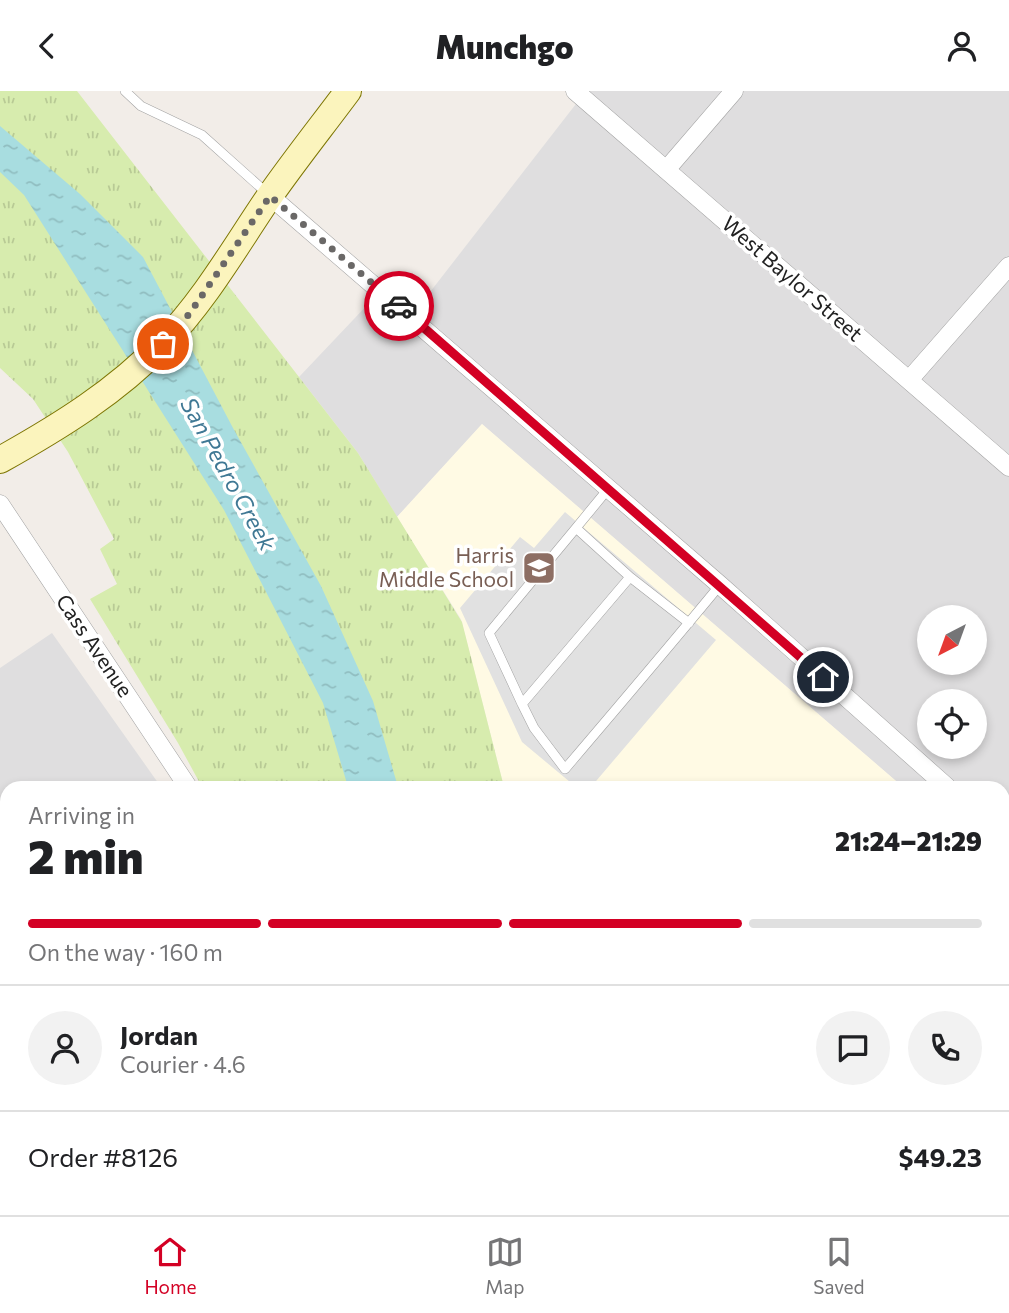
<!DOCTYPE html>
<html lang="en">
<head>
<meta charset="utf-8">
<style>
	:root { --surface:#fff; --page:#f2f2f2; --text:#202124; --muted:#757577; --line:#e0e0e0; --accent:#d30024 }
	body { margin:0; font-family:Commissioner,sans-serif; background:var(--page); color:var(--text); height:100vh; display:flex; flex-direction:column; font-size:26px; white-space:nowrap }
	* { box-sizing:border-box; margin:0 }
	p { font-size:23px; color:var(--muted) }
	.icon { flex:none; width:38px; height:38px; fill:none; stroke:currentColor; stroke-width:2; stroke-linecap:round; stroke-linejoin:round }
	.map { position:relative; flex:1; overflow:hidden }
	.side { position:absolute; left:0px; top:690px; width:1010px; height:436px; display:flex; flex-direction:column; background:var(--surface); border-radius:21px 21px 0 0; box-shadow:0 4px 10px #0003 }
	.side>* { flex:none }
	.needle { width:46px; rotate:221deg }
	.buttons { position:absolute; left:917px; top:514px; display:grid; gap:14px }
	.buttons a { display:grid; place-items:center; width:70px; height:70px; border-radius:50%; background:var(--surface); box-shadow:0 4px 10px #0003; font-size:35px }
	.pin { position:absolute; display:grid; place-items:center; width:60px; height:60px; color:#fff; margin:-30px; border:4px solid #fff; border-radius:50%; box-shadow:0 2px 7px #0007 }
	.courier { position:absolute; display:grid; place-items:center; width:70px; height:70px; margin:-35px; border:5px solid #d30024; border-radius:50%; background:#fff; color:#222; box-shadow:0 2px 9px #0007 }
	.overview em { font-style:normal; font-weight:800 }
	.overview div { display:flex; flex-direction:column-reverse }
	.overview { display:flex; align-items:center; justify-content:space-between; height:119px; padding:0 28px }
	h1 { font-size:46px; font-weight:800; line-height:52px }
	.bar { display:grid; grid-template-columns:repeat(4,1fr); gap:10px 7px; align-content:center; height:84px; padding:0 28px }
	.bar i { height:9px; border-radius:5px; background:var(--line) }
	.bar .selected { background:var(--accent) }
	.bar p { grid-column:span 4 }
	.line { display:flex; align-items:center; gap:18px; padding:0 28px; border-top:2px solid var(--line) }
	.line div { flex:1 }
	.round { display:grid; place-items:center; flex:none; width:74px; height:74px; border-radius:37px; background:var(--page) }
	header { display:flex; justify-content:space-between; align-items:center; height:91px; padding:0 28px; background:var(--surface); font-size:32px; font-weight:800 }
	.tabs { display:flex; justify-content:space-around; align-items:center; height:98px; border-top:2px solid var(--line); background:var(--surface); font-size:19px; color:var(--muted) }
	.tabs a { display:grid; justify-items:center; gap:4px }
	.tabs .selected { color:var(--accent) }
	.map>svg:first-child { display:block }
</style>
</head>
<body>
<header><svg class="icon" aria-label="back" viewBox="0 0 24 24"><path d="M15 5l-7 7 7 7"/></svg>Munchgo<svg class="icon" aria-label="person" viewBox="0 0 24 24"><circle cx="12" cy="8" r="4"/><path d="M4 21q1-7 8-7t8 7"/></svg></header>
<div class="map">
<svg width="1009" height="1124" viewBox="0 0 1009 1124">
	<defs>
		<pattern id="grass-tufts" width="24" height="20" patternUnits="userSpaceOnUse" patternTransform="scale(1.75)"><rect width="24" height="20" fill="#d7ecae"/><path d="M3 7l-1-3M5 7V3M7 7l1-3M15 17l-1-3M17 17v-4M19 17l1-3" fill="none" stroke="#b8ca95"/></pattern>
		<pattern id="water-ripples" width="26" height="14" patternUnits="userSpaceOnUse" patternTransform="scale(1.75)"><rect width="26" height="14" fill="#a8dde0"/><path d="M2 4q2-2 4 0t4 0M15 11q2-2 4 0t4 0" fill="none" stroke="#90bdc0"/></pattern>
	</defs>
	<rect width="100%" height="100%" fill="#f2ede8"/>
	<path fill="#dfdedf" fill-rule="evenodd" d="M586 0H1009V788L1003 783V696H903L482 333 397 426 358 362 299 286 389 191 420 214ZM929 527H975V572H929ZM929 611H975V656H929Z
		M52 542 161 696H7V1118H62L52 1124H0V577Z"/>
	<path fill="#fffae4" d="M482 333 903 696H504L461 528 397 426Z
		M1003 783 1009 788V1124H470L468 1122 469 1118H1003Z"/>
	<path fill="url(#grass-tufts)" d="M0 0H77L358 362 462 531 504 696H202L178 652 90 508 117 493 100 458 114 448 68 361 33 308 0 277Z
		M129 1118H469L466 1124H122Z"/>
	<path fill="#e1e1e1" d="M565 421 716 549 591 696H576L522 651 460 517 520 446 534 457Z
		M1003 1073 1009 1079V1114L1000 1124H914L919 1118H1003Z"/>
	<path fill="url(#water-ripples)" d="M0 35 80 103 143 166 233 337 321 495 373 610 398 696H348L323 612 224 419 24 104 0 81Z"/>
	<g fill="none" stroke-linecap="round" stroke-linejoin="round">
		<defs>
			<path id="lane" d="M125 0 141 15 202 44 269 104
				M576 437 608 398
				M689 532 630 486 522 613 534 637 565 678C617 617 669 556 720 494
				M522 613 489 542 576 437 630 486
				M1003 824 1009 821
				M1003 1072 1009 1067
				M501 1124V1118
				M956 1124 961 1118"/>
			<path id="street" d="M575 0 1009 376
				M666 79 734 0
				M270 105 720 494 947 696
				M909 289 1009 175
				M0 413 188 696
				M1003 744 1009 736
				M98 1124 106 1118"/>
			<path id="secondary" d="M0 369C59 336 116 301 163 252 205 209 235 156 269 106 294 70 322 35 348 0"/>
		</defs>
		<use href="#lane" stroke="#a2a2a2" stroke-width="10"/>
		<use href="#street" stroke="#a2a2a2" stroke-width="19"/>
		<use href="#secondary" stroke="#7e7603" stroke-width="28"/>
		<use href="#lane" stroke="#fff" stroke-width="9"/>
		<use href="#street" stroke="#fff" stroke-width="18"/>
		<use href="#secondary" stroke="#fbf4bd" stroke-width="26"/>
	</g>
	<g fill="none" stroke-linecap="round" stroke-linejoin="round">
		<path stroke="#6a6867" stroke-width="7" stroke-dasharray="0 12.6" d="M163 253 190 222 270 105 399 215"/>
		<path stroke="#d30024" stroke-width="9" d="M399 215 823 586"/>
	</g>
	<defs>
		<symbol id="school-square" viewBox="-11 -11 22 22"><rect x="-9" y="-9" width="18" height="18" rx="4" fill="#8d6e63" stroke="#fff"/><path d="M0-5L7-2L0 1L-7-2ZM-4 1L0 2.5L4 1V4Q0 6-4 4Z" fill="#fff"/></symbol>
	</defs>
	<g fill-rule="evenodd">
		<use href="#school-square" x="520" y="458" width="38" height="38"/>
	</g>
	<g text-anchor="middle" stroke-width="7" stroke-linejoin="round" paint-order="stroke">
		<g font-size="21" fill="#212121" stroke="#fff">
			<text transform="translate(792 188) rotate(41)" y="7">West Baylor Street</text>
			<text transform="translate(94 555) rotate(56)" y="7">Cass Avenue</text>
		</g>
		<g font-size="21" fill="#785e54" stroke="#fff" text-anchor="end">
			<text x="514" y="472">Harris<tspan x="514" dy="24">Middle School</tspan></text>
		</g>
		<g font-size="23" font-style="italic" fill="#3f7894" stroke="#fff">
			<text transform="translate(228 383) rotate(61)" y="8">San Pedro Creek</text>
		</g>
	</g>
</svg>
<div class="buttons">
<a><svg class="needle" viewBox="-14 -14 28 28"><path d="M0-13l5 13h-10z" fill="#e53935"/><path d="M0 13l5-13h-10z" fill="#757577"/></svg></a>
<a><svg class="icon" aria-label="locate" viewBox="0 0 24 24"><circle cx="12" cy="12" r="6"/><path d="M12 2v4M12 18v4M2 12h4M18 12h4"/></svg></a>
</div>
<div class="pin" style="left:163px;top:253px;background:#ea580c"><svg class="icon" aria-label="bag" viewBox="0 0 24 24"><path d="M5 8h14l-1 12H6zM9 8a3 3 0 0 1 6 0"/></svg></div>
<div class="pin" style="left:823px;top:586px;background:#1f2937"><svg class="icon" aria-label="home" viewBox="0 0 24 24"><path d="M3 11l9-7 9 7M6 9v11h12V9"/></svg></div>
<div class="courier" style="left:399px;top:215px"><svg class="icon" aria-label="car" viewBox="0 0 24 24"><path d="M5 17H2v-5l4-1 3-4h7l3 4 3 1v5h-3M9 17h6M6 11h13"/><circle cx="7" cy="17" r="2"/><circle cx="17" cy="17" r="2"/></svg></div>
<section class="side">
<div class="overview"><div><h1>2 min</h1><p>Arriving in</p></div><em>21:24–21:29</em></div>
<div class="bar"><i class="selected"></i><i class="selected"></i><i class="selected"></i><i></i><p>On the way · 160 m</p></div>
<div class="line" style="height:126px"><a class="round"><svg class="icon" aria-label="person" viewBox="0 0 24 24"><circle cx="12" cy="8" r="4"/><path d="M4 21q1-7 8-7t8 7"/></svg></a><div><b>Jordan</b><p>Courier · 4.6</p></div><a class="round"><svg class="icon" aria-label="chat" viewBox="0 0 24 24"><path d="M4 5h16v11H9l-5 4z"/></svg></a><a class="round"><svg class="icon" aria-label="phone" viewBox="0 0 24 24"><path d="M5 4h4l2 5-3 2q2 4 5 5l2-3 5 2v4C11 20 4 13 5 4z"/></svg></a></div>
<div class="line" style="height:91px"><div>Order #8126</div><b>$49.23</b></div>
</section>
</div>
<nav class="tabs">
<a class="selected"><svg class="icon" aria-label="home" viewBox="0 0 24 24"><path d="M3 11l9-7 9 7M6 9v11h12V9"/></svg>Home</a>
<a><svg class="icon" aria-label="map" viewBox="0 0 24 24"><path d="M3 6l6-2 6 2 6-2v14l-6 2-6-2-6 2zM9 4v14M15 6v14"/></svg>Map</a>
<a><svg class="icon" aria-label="saved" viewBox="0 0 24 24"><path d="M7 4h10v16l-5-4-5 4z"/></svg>Saved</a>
</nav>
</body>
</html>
